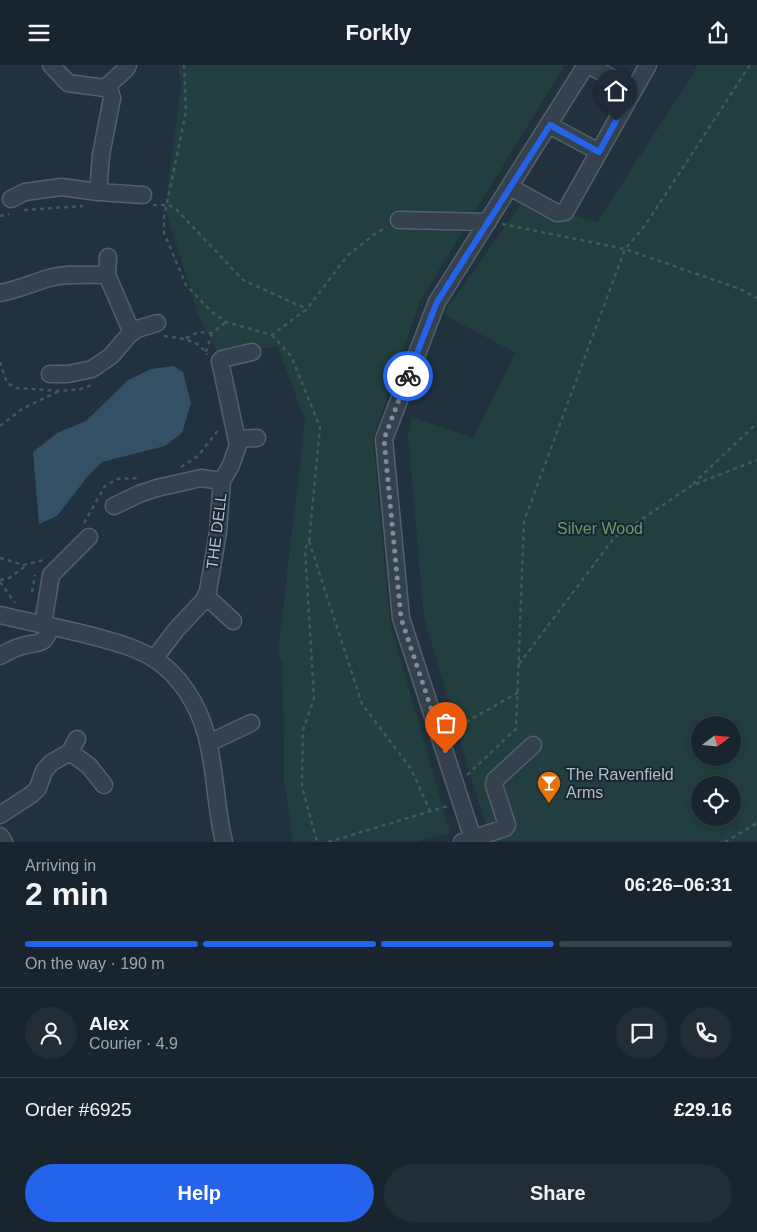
<!DOCTYPE html>
<html lang="en">
<head>
<meta charset="utf-8">
<style>
	:root { --surface:#19252e; --page:#222d36; --text:#f1f3f6; --muted:#9fa5aa; --line:#37424a; --accent:#2563eb }
	body { margin:0; font-family:Arial,sans-serif; background:var(--page); color:var(--text); height:100vh; display:flex; flex-direction:column; font-size:19px; white-space:nowrap }
	* { box-sizing:border-box; margin:0 }
	p { font-size:16px; color:var(--muted) }
	.icon { flex:none; width:28px; height:28px; fill:none; stroke:currentColor; stroke-width:2; stroke-linecap:round; stroke-linejoin:round }
	.map { position:relative; height:777px; overflow:hidden }
	.drawer { display:flex; flex-direction:column; background:var(--surface); flex:1 }
	.drawer>* { flex:none }
	.needle { width:32px; rotate:74deg }
	.controls { position:absolute; left:691px; top:651px; display:grid; gap:10px }
	.controls a { display:grid; place-items:center; width:50px; height:50px; border-radius:50%; background:var(--surface); box-shadow:0 2px 8px #0003,0 0 0 1px var(--line); font-size:25px }
	.pin { position:absolute; display:grid; place-items:center; width:42px; height:42px; color:#fff; margin:-51px -21px; border-radius:50% 50% 50% 0; rotate:-45deg; box-shadow:0 0 5px #0007 }
	.pin .icon { rotate:45deg }
	.courier { position:absolute; display:grid; place-items:center; width:50px; height:50px; margin:-25px; border:4px solid #2563eb; border-radius:50%; background:#fff; color:#222; box-shadow:0 1px 6px #0007 }
	.overview em { font-style:normal; font-weight:800 }
	.overview div { display:flex; flex-direction:column-reverse }
	.overview { display:flex; align-items:center; justify-content:space-between; height:85px; padding:0 25px }
	h1 { font-size:32px; font-weight:800; line-height:38px }
	.bar { display:grid; grid-template-columns:repeat(4,1fr); gap:8px 5px; align-content:center; height:60px; padding:0 25px }
	.bar i { height:6px; border-radius:4px; background:var(--line) }
	.bar .selected { background:var(--accent) }
	.bar p { grid-column:span 4 }
	.line { display:flex; align-items:center; gap:12px; padding:0 25px; border-top:1px solid var(--line) }
	.line div { flex:1 }
	.round { display:grid; place-items:center; flex:none; width:52px; height:52px; border-radius:26px; background:var(--page) }
	.cta { display:flex; gap:10px; margin-top:auto; padding:10px 25px }
	.cta a { flex:1; height:58px; border-radius:30px; background:var(--accent); color:#fff; font-size:20px; font-weight:800; line-height:58px; text-align:center }
	.cta a+a { background:var(--page); color:var(--text) }
	header { display:flex; justify-content:space-between; align-items:center; height:65px; padding:0 25px; background:var(--surface); font-size:22px; font-weight:800 }
	.map>svg:first-child { display:block }
</style>
</head>
<body>
<header><svg class="icon" aria-label="menu" viewBox="0 0 24 24"><path d="M4 6h16M4 12h16M4 18h16"/></svg>Forkly<svg class="icon" aria-label="share" viewBox="0 0 24 24"><path d="M12 15V3M7 8l5-5 5 5M5 13v7h14v-7"/></svg></header>
<div class="map">
<svg width="757" height="777" viewBox="0 0 757 777">
	<rect width="100%" height="100%" fill="#21313d"/>
	<path fill="#233e3e" fill-rule="evenodd" d="M178 0H565L420 236 373 373 390 557 450 768 415 777H293L284 714 283 600 278 587 305 356 278 282 217 287 199 252 165 143 181 21Z
		M697 0H757V777H491L474 722 424 552 408 370 412 352 473 373 515 288 443 249 523 136 597 157 693 9ZM700 660H732V692H700ZM700 720H732V752H700Z"/>
	<path fill="#345065" d="M174 301 183 307 191 338 182 368 165 381 102 397 88 411 57 451 39 459 33 387 57 368 86 356 128 315 151 304Z"/>
	<g fill="none" stroke-linecap="round" stroke-linejoin="round">
		<defs>
			<path id="minor" d="M51 0 68 18 105 23 110 26 112 33 101 90 98 127
				M589 0 633 25
				M105 23 126 4 128 0
				M549 60 599 87
				M510 122 557 148 565 147 648 0
				M11 134 25 127 61 122 98 127 143 130
				M399 155 488 157
				M108 192 107 210 132 268
				M0 228C17 225 32 218 49 213 67 208 88 210 107 210
				M50 309H68L92 304 111 291 129 270 137 264 157 258
				M237 374 257 373
				M114 441 139 429 157 423 201 413 222 416
				M206 531 233 556
				M0 550C33 558 67 564 100 573 118 578 136 583 153 593 179 609 198 639 206 669 216 704 215 741 224 777
				M43 559 51 510 89 472
				M0 591C7 587 14 583 22 581 40 576 44 582 51 561
				M154 594 176 565 204 535 208 526 218 467 222 416 231 400 238 380 220 296 222 294 252 287
				M209 678 251 658
				M70 687 89 701 104 720
				M0 750 32 729 38 723 44 706 51 698 70 687 77 674
				M0 771 4 777
				M462 777 505 763 507 760 494 720 495 715 533 680
				M474 777 401 553 384 374 437 237 586 0"/>
		</defs>
		<use href="#minor" stroke="#53606b" stroke-width="19"/>
		<path stroke="#415a5a" stroke-width="2.5" stroke-dasharray="4 4" stroke-linecap="butt" d="M184 0 186 47 164 152V168L186 220 212 247 226 257 272 270 307 244 347 191 376 168 387 162
			M153 140H168L175 143 243 215 307 244
			M24 145 83 141
			M0 151 9 149
			M502 159 625 184 740 224 757 233
			M272 270 291 291 320 362 309 476 305 484 314 633 303 665 302 722 317 777
			M164 271C180 273 199 274 207 290
			M186 273 199 267 212 268 226 257
			M206 287 212 268
			M0 297 7 318 16 323 60 326 81 324 92 320
			M0 361 22 344 59 326
			M181 402 198 391 219 364
			M693 419 757 358
			M84 458 105 421 117 414 137 413
			M309 476 362 639 411 704 430 746
			M0 493 24 500 44 495
			M0 515 9 513 27 500
			M0 517 15 538
			M32 527 35 510
			M519 599 614 473 691 421 757 395
			M452 665 519 627
			M467 710 516 664 524 456 625 184 644 162 750 0
			M328 777 448 741
			M725 777 757 758"/>
		<use href="#minor" stroke="#35424d" stroke-width="16"/>
	</g>
	<g fill="none" stroke-linecap="round" stroke-linejoin="round">
		<path stroke="#7f8c98" stroke-width="5" stroke-dasharray="0 9" d="M408 311 384 374 401 553 446 688"/>
		<path stroke="#2563eb" stroke-width="6" d="M408 311 437 237 550 60 599 87 616 56"/>
	</g>
	<defs>
		<symbol id="bar-pin" viewBox="-11 -11 22 30"><path d="M0 17L-7.5 6A9.5 9.5 0 1 1 7.5 6Z" fill="#e8710a" stroke="#1a2732"/><path d="M-6-5H6L.8 .8V4.5H3.5V6h-7V4.5H-.8V.8Z" fill="#fff"/></symbol>
	</defs>
	<g fill-rule="evenodd">
		<use href="#bar-pin" x="535" y="704" width="28" height="38"/>
	</g>
	<g text-anchor="middle" stroke-width="4" stroke-linejoin="round" paint-order="stroke">
		<g font-size="16" fill="#669b6b" stroke="#1a2732">
			<text x="600" y="469">Silver Wood</text>
		</g>
		<g font-size="16" fill="#b1bdc9" stroke="#1a2732">
			<text transform="translate(216 466) rotate(-83)" y="6">THE DELL</text>
		</g>
		<g font-size="16" fill="#b1bdc9" stroke="#1a2732" text-anchor="start">
			<text x="566" y="715">The Ravenfield<tspan x="566" dy="18">Arms</tspan></text>
		</g>
	</g>
</svg>
<div class="controls">
<a><svg class="needle" viewBox="-14 -14 28 28"><path d="M0-13l5 13h-10z" fill="#e53935"/><path d="M0 13l5-13h-10z" fill="#9fa5aa"/></svg></a>
<a><svg class="icon" aria-label="locate" viewBox="0 0 24 24"><circle cx="12" cy="12" r="6"/><path d="M12 2v4M12 18v4M2 12h4M18 12h4"/></svg></a>
</div>
<div class="pin" style="left:446px;top:688px;background:#ea580c"><svg class="icon" aria-label="bag" viewBox="0 0 24 24"><path d="M5 8h14l-1 12H6zM9 8a3 3 0 0 1 6 0"/></svg></div>
<div class="pin" style="left:616px;top:56px;background:#1f2937"><svg class="icon" aria-label="home" viewBox="0 0 24 24"><path d="M3 11l9-7 9 7M6 9v11h12V9"/></svg></div>
<div class="courier" style="left:408px;top:311px"><svg class="icon" aria-label="bike" viewBox="0 0 24 24"><circle cx="6" cy="16" r="4"/><circle cx="18" cy="16" r="4"/><path d="M6 16l4-8h5l3 8M10 8l3 8H6M13 5h3"/></svg></div>
</div>
<section class="drawer">
<div class="overview"><div><h1>2 min</h1><p>Arriving in</p></div><em>06:26–06:31</em></div>
<div class="bar"><i class="selected"></i><i class="selected"></i><i class="selected"></i><i></i><p>On the way · 190 m</p></div>
<div class="line" style="height:90px"><a class="round"><svg class="icon" aria-label="person" viewBox="0 0 24 24"><circle cx="12" cy="8" r="4"/><path d="M4 21q1-7 8-7t8 7"/></svg></a><div><b>Alex</b><p>Courier · 4.9</p></div><a class="round"><svg class="icon" aria-label="chat" viewBox="0 0 24 24"><path d="M4 5h16v11H9l-5 4z"/></svg></a><a class="round"><svg class="icon" aria-label="phone" viewBox="0 0 24 24"><path d="M5 4h4l2 5-3 2q2 4 5 5l2-3 5 2v4C11 20 4 13 5 4z"/></svg></a></div>
<div class="line" style="height:65px"><div>Order #6925</div><b>£29.16</b></div>
<div class="cta"><a>Help</a><a>Share</a></div>
</section>
</body>
</html>
